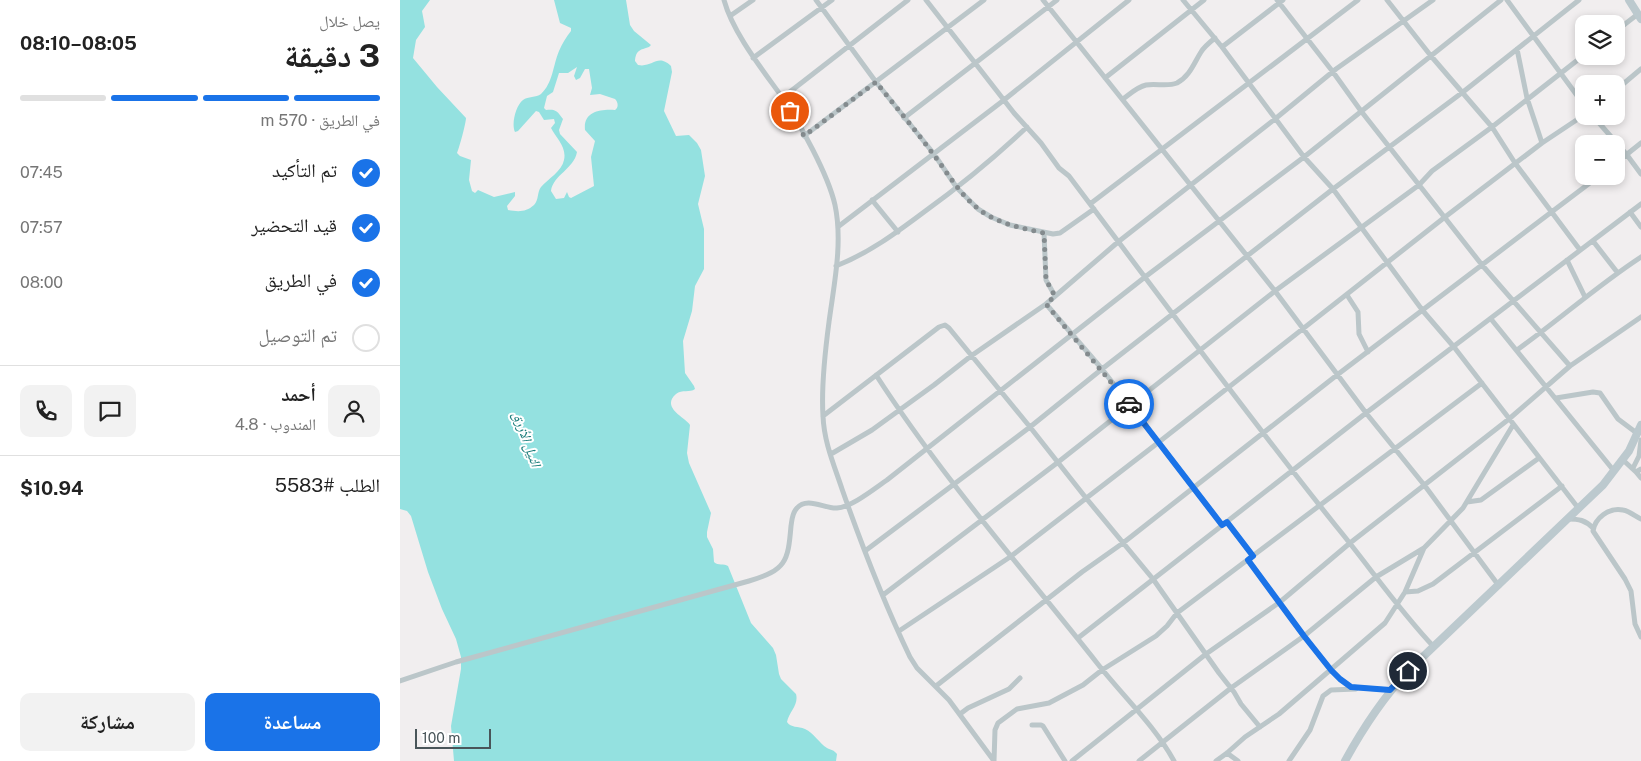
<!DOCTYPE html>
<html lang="ar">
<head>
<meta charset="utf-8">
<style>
	:root { --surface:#fff; --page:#f2f2f2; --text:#222; --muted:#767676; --line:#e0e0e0; --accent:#1a73e8 }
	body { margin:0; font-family:"Public Sans","Noto Naskh Arabic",sans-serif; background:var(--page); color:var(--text); direction:rtl; height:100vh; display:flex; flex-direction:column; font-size:19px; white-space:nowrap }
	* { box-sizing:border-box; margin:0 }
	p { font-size:16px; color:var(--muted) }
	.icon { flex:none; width:28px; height:28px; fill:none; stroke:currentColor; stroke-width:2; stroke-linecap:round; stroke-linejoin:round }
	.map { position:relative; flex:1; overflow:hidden; direction:ltr }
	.side { display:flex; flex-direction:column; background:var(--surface); width:400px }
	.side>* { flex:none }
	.tools { position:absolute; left:1175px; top:15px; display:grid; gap:10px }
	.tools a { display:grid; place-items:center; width:50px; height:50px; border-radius:10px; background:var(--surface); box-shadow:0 2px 8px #0003; font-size:25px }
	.scale { position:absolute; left:15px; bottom:12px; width:76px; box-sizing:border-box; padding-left:5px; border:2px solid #495559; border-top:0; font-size:14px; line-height:18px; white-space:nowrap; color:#495559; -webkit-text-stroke:4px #fff; paint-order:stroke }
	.pin { position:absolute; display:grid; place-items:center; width:42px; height:42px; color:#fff; margin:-21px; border:2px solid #fff; border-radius:50%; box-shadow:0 1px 5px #0007 }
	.courier { position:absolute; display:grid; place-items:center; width:50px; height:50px; margin:-25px; border:4px solid #1a73e8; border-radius:50%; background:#fff; color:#222; box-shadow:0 1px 6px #0007 }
	.headline em { font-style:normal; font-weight:700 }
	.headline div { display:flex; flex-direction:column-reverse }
	.headline { display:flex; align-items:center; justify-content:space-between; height:85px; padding:0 20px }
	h1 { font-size:32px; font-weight:700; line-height:38px }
	.bar { display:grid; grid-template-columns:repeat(4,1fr); gap:8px 5px; align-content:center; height:60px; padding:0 20px }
	.bar i { height:6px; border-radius:4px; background:var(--line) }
	.bar .active { background:var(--accent) }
	.bar p { grid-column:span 4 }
	.line { display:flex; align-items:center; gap:12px; padding:0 20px; border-top:1px solid var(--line) }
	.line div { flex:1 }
	.round { display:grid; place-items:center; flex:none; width:52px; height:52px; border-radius:10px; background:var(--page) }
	ol { padding:0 20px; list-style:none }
	li { display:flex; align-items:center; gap:15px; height:55px }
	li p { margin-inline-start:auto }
	li .icon { padding:5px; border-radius:50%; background:var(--accent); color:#fff; stroke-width:4 }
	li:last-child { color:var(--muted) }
	li i { width:28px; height:28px; border:2px solid var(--line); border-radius:50% }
	.primary-button { display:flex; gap:10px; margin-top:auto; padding:10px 20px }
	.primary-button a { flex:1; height:58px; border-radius:10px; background:var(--accent); color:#fff; font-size:20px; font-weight:700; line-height:58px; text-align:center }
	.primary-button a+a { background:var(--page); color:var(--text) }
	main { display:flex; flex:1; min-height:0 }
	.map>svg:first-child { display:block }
</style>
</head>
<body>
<main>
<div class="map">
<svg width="1241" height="761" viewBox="0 0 1241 761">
	<rect width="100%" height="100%" fill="#f1eeef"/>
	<path fill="#94e1e0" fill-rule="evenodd" d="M0 0H30L22 11 25 27 16 40 13 58 37 87 66 118C66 123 59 149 57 153L60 156 71 160 69 180 72 191 75 193 78 190 94 197 115 192V196L107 206 108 210C119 212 126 212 134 205 139 200 137 192 141 187 148 179 162 171 164 160 167 147 156 138 151 128L155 123 154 119 144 120 139 112 136 111 118 131 115 132C111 124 116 105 123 100 128 96 136 98 141 94 153 83 153 65 159 51 162 44 166 37 171 31V28L160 23 154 0H226L230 25 234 31 251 45 249 47C240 50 236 50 235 61L238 65C253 68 257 53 271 66L272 72 264 111 276 136 289 135 297 143 301 150 305 176 298 204 304 229V269L295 286 292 311 283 341 285 373 294 386 295 389C290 393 282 389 276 394 260 408 287 418 290 425L287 453 289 463 311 513 307 532V537L313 549 314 562C318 566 324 563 328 566L351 623 373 648 376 655 379 674 381 679 396 694C399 705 389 712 387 722 391 728 398 726 405 729 414 733 419 743 427 748 431 750 434 750 437 754L436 761H54L51 726 61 669V657L56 639 42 609 28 572 11 516 7 511 0 509ZM177 67 174 76 176 80 180 78 185 69H189L192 88 190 95 200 94 215 99C218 102 219 107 215 110 201 109 183 111 185 130L195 141 191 157 194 186 171 198 169 197 167 192 164 198 156 199 151 191C153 175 174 169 177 152L160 134 159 130 163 119C157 111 156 109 146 110L144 108 147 96 153 92 159 73H168Z"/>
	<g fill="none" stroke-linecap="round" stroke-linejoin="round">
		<path stroke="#bbc6c9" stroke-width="5" d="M324 0C333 33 362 69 382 97 400 124 428 174 435 205 443 243 434 284 429 322 425 352 421 385 423 416 424 442 434 465 442 489 462 546 484 603 510 657L517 668 549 700 594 761
			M416 0 476 82 534 154 557 188 578 209 591 217 610 225 653 234 660 233 694 209
			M526 0 614 113 641 143 659 168 669 176C757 293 844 411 936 526 969 566 998 609 1034 647
			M643 0 875 291 966 413 1025 486 1099 586
			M783 0 822 47 904 157 933 189 1023 311 1054 347 1179 509
			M877 0 933 72 961 111 1082 265 1170 366
			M987 0 1031 56 1092 127 1115 163 1180 250
			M1107 0 1184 105
			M330 16 353 0
			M1216 31 1238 14
			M822 47 883 0
			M1117 49 1127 98 1142 143
			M353 58 432 0
			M705 78 804 0
			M1216 90 1241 69
			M382 98 508 0
			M723 99C730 94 737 87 746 85 756 83 767 87 777 83 790 76 794 63 801 52 804 47 810 42 815 38
			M1193 116 1227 155 1241 174
			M504 118 657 0
			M404 136 584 0
			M1216 163 1241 143
			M472 200 498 232
			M690 204 958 0
			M1230 212 1241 227
			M439 226 604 100 729 0
			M644 233 646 280 655 296
			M1193 241 1217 272
			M1167 260 1185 297
			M436 266C469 253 496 233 524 212 560 186 594 158 627 127
			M947 295 958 312 959 334 968 352
			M646 304 702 369 822 525
			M1091 319 1214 471
			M1117 350C1159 320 1198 285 1241 257
			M476 375C542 477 622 568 697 663 722 695 755 726 774 761
			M1156 398 1193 392 1200 393 1218 419 1238 434
			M423 416 539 327 545 325 549 328 630 427 686 498 753 579 819 673 834 692 841 704 860 727
			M431 454 472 430 534 385 571 356 646 304 718 242 875 119 936 69 1033 0
			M1223 460 1236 472
			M1233 468 1239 456 1241 440
			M1241 469 1236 472 1241 478
			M1067 502 1081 500 1139 458
			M1168 519C1179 519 1185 520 1193 528
			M1241 519C1235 516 1229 511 1223 510 1209 507 1195 518 1193 531L1225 579 1231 591 1235 624 1241 637
			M827 522 853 556
			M465 551 630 427 702 369 933 189 1063 92 1179 0
			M848 560 904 636 931 670 940 679 951 687 990 690
			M1005 592 1018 591 1033 584 1162 486
			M483 595 657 463 875 291 1019 185 1032 171 1092 127 1184 55
			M499 631 610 557 759 442 1045 217 1142 143 1184 115
			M678 638 966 413 1241 204
			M0 681 56 662 349 581C386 570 388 562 391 526 392 520 392 513 397 508 407 496 425 509 437 508 452 507 475 488 487 480L745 277 904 157 1101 0
			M536 686 682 572 723 543 937 375 1199 176
			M560 714 568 708 609 689 620 678
			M632 725H641L643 726 665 761
			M827 753 838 761
			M594 761 595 730 598 723 617 709 649 703 683 685 702 670 756 636 767 626 777 613 1082 383
			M672 761 806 654 880 602 950 543 1109 419 1170 366 1241 317
			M739 761 831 688 904 636 976 577 1024 548
			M816 761 827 753 845 737 879 714 985 623 1005 592 1024 548 1063 508 1113 425
			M889 761 910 730 923 696 931 690 956 689"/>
		<path stroke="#bcc9ce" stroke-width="8" d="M1229 0 1241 19
			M945 761C963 728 982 699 1008 671L1203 485 1229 451 1241 425"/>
	</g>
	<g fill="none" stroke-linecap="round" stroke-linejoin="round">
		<path stroke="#848b8e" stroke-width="5" stroke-dasharray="0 9" d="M390 111 404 136 476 82C495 106 515 129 533 154 550 176 564 202 589 216 606 225 625 229 644 233L646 280 655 296 646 304 729 404"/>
		<path stroke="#1a73e8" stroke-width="6" d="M729 404 822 525 827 522 853 556 848 560 904 636 931 670 940 679 951 687 990 690 1008 671"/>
	</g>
	<g text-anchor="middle" stroke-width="4" stroke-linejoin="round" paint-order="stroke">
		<g font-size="14" font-style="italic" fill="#1b7d7b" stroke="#fff">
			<text transform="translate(127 439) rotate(70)" y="5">النيل الأزرق</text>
		</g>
	</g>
</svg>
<div class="tools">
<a><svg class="icon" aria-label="layers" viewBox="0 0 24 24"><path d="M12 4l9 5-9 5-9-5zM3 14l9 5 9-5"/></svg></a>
<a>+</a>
<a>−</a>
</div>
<div class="scale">100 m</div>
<div class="pin" style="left:390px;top:111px;background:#ea580c"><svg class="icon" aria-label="bag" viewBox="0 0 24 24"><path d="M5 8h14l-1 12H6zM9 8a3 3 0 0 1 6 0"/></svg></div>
<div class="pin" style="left:1008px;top:671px;background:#1f2937"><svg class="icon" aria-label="home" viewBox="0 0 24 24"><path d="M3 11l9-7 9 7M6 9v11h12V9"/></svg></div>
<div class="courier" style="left:729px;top:404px"><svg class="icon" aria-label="car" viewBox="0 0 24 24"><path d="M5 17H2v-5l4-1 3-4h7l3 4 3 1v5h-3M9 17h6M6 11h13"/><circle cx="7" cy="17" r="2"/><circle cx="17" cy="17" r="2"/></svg></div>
</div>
<section class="side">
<div class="headline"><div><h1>3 دقيقة</h1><p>يصل خلال</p></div><em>08:05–08:10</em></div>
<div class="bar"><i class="active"></i><i class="active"></i><i class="active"></i><i></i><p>في الطريق · 570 m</p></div>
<ol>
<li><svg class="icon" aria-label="check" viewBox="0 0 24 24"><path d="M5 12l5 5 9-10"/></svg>تم التأكيد<p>07:45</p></li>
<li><svg class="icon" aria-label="check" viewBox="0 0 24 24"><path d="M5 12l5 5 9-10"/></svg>قيد التحضير<p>07:57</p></li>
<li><svg class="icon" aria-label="check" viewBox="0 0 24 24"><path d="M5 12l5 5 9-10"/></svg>في الطريق<p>08:00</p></li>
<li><i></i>تم التوصيل</li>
</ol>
<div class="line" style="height:90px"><a class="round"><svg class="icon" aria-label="person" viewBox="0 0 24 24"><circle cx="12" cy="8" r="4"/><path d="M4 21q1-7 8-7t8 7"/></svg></a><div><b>أحمد</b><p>المندوب · 4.8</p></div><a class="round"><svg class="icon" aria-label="chat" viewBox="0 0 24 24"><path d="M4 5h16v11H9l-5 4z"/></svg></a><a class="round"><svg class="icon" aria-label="phone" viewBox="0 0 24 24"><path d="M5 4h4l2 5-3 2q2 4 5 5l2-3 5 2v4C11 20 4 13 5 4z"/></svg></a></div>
<div class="line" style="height:65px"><div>الطلب #5583</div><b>$10.94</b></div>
<div class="primary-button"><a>مساعدة</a><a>مشاركة</a></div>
</section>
</main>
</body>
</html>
